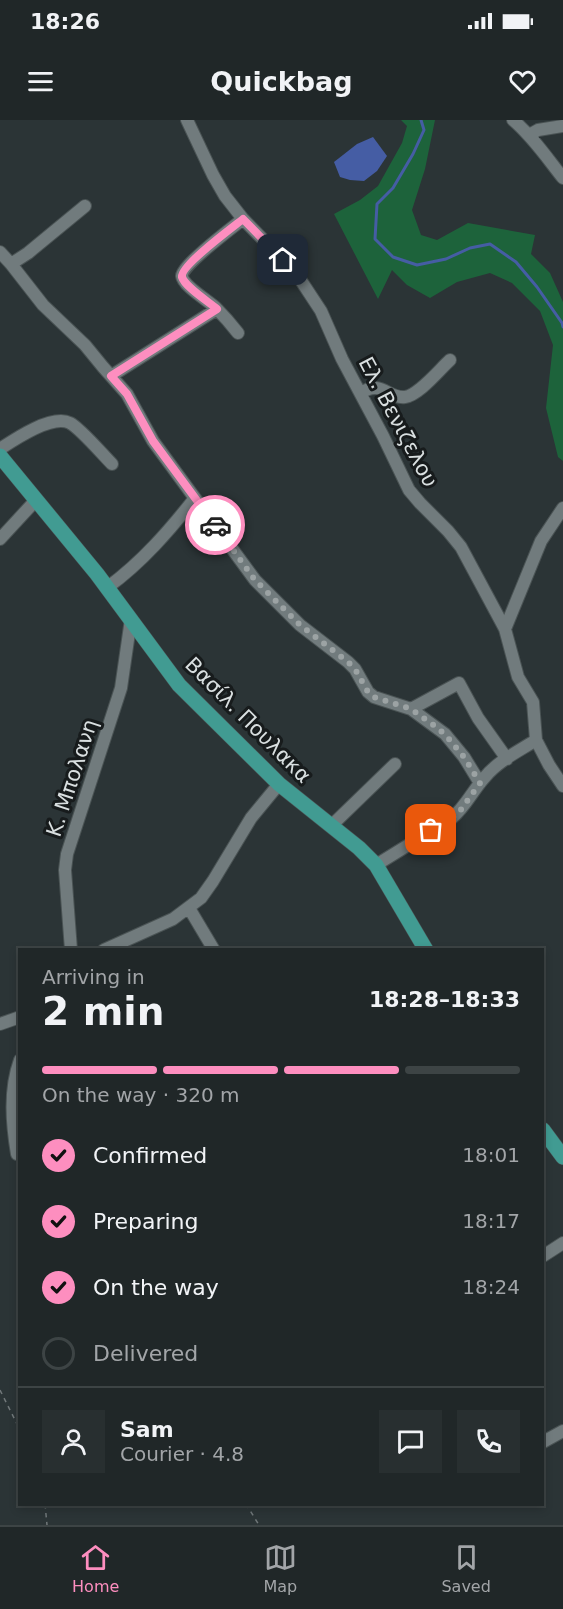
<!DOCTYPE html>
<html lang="en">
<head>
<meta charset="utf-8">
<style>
	:root { --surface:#202728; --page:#282f30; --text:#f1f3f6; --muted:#a2a5a8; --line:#3d4445; --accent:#fd8ebf }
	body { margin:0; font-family:"DejaVu Sans",sans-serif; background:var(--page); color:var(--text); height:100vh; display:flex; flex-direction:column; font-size:22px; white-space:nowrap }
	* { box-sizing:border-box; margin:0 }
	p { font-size:20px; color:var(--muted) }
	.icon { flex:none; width:33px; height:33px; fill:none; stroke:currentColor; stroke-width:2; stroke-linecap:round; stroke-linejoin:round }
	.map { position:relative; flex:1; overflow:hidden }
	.side { position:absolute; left:18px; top:828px; width:526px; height:558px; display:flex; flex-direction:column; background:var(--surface); border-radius:0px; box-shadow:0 3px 9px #0003,0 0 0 2px var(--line) }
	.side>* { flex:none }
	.pin { position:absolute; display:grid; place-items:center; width:51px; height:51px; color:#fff; margin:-26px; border-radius:12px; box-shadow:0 3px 9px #0006 }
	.courier { position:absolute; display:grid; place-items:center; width:60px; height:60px; margin:-30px; border:4px solid #fd8ebf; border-radius:50%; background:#fff; color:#222; box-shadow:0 2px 8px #0007 }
	.head em { font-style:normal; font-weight:700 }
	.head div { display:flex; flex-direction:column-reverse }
	.head { display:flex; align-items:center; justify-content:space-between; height:102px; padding:0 24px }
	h1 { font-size:39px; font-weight:700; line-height:45px }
	.bar { display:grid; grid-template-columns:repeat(4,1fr); gap:9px 6px; align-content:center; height:72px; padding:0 24px }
	.bar i { height:8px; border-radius:4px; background:var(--line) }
	.bar .active { background:var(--accent) }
	.bar p { grid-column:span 4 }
	.line { display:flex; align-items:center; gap:15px; padding:0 24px; border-top:2px solid var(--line) }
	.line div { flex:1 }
	.round { display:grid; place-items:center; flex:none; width:63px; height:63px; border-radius:0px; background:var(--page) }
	ol { padding:0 24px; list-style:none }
	li { display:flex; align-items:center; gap:18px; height:66px }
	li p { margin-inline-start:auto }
	li .icon { padding:6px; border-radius:50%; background:var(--accent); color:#111; stroke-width:4 }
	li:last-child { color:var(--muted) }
	li i { width:33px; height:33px; border:3px solid var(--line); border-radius:50% }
	.status { display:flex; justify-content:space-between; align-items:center; height:42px; padding:0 30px; background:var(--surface); direction:ltr }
	.status svg { height:16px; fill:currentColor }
	header { display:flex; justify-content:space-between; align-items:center; height:78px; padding:0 24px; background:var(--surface); font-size:27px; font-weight:700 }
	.dock { display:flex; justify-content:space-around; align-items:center; height:84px; border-top:2px solid var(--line); background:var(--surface); font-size:16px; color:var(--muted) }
	.dock a { display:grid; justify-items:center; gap:3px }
	.dock .active { color:var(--accent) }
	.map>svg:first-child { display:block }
</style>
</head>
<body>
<div class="status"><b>18:26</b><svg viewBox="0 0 49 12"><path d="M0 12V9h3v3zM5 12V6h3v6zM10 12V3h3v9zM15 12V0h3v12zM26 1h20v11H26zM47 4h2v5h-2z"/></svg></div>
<header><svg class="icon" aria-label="menu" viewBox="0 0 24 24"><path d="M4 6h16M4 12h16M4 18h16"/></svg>Quickbag<svg class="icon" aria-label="heart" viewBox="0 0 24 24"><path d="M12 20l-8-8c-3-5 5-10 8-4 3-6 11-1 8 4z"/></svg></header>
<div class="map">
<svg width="563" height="1405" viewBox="0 0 563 1405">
	<rect width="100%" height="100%" fill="#2b3436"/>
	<path fill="#1d633b" d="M401 0H435L425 49 412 90 421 115 437 120 468 103 535 115 531 134 550 153 563 182V341L558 337 546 288 553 225 540 191 512 163 490 153 457 162 430 178 407 165 392 150 378 179 334 94 360 80 378 66 402 23 407 6Z"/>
	<path fill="#455da4" d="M373 17 387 36 377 51 364 61 350 60 340 57 334 42 357 24Z"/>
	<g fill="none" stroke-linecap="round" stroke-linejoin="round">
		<path stroke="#455da4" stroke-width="3" d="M421 0 424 10 413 34 393 68 377 84 375 119 393 137 417 145 446 139 470 128 490 124 516 142 537 167 562 203 563 207"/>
		<defs>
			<path id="minor" d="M187 0 213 55 225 76 243 99 296 153 321 191 342 239 383 316 409 370 420 383 448 411 461 427 505 509 518 557 533 582 536 620 549 645 563 666
				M513 0C533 17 547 38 563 58
				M529 15 538 10 563 6
				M0 132 11 144 43 185 85 225 103 247 127 274 153 321 255 460 300 505 348 542 355 549 368 572 374 577 411 589 445 614 464 637 480 663
				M11 144 28 133 85 86
				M238 213C231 204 224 196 216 188 209 181 183 166 182 156 181 146 233 107 243 99
				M111 256 217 189
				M361 273C381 259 388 279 405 277 419 275 439 250 450 240
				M0 329C15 319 52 294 70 303 81 309 102 334 112 344
				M0 419 36 380
				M108 467C142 442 169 411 195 378
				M505 509 541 421 563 388
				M411 589 459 563 478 598 507 639
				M331 706 395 644
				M376 745 452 698C466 686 473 670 485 657 498 641 519 631 536 620
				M189 788 214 830
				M71 830 65 750 67 734 121 568 131 499
				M104 830 173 799 201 778 213 761 251 698 279 664
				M0 904 20 897
				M17 1034C12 1004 9 970 20 940
				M543 1136 563 1123
				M543 1322 563 1311"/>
			<path id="major" d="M0 336 97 454 179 565 279 664 359 728 376 745 426 830
				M543 1010 563 1037"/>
		</defs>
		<use href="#minor" stroke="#4a5354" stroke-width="14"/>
		<use href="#major" stroke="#4a5354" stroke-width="16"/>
		<path stroke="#707779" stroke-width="1.5" stroke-dasharray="4.5 4.5" stroke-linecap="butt" d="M0 1270 20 1310
			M45 1384 47 1405
			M246 1384 259 1405"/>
		<use href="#minor" stroke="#717b7d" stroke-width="12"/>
		<use href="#major" stroke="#419b92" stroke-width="15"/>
	</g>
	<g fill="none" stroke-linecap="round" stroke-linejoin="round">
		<path stroke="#9ca3a4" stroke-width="6" stroke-dasharray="0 10.8" d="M215 405 255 460 300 505 348 542 355 549 368 572 374 577 411 589 439 609 449 619 464 637 480 663 460 691 452 698 431 710"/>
		<path stroke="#fd8ebf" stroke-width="8" d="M215 405 153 321 127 274 111 256 217 189C209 182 185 167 182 157 180 146 233 107 243 99L283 140"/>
	</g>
	<g text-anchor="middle" stroke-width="6" stroke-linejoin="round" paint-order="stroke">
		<g font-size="21" fill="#d9dfe0" stroke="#171b1c">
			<text transform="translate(398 302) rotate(62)" y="7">Ελ. Βενιζελου</text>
			<text transform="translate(248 600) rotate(45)" y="7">Βασίλ. Πουλακα</text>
			<text transform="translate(72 658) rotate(-72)" y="7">Κ. Μπολανη</text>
		</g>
	</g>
</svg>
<div class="pin" style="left:431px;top:710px;background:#ea580c"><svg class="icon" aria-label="bag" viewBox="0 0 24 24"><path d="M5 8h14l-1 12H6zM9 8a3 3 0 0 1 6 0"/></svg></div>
<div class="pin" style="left:283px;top:140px;background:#1f2937"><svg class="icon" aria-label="home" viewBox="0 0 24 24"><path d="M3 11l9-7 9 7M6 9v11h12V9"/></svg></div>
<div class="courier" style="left:215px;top:405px"><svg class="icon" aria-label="car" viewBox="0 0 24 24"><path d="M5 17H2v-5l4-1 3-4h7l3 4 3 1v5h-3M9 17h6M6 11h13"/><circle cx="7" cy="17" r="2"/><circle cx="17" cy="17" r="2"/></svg></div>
<section class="side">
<div class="head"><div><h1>2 min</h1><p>Arriving in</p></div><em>18:28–18:33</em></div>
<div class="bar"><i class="active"></i><i class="active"></i><i class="active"></i><i></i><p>On the way · 320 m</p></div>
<ol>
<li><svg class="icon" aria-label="check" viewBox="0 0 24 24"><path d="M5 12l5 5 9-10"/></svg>Confirmed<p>18:01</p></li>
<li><svg class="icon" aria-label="check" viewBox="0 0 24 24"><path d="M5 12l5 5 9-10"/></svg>Preparing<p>18:17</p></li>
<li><svg class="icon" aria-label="check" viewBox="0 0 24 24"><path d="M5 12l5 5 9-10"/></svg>On the way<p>18:24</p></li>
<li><i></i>Delivered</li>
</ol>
<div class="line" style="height:108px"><a class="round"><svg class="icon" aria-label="person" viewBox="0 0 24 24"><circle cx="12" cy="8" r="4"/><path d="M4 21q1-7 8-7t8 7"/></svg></a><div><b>Sam</b><p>Courier · 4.8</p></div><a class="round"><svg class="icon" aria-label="chat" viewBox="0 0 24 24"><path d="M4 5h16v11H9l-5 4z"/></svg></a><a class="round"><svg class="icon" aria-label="phone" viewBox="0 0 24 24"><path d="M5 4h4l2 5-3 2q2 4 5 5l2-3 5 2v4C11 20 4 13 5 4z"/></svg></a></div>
</section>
</div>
<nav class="dock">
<a class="active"><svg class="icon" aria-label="home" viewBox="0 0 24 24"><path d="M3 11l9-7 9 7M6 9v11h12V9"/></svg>Home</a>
<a><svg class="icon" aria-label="map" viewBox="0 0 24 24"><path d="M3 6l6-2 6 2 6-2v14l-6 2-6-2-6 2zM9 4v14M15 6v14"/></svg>Map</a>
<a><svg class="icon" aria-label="saved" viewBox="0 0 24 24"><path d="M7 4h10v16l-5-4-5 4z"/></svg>Saved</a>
</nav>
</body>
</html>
